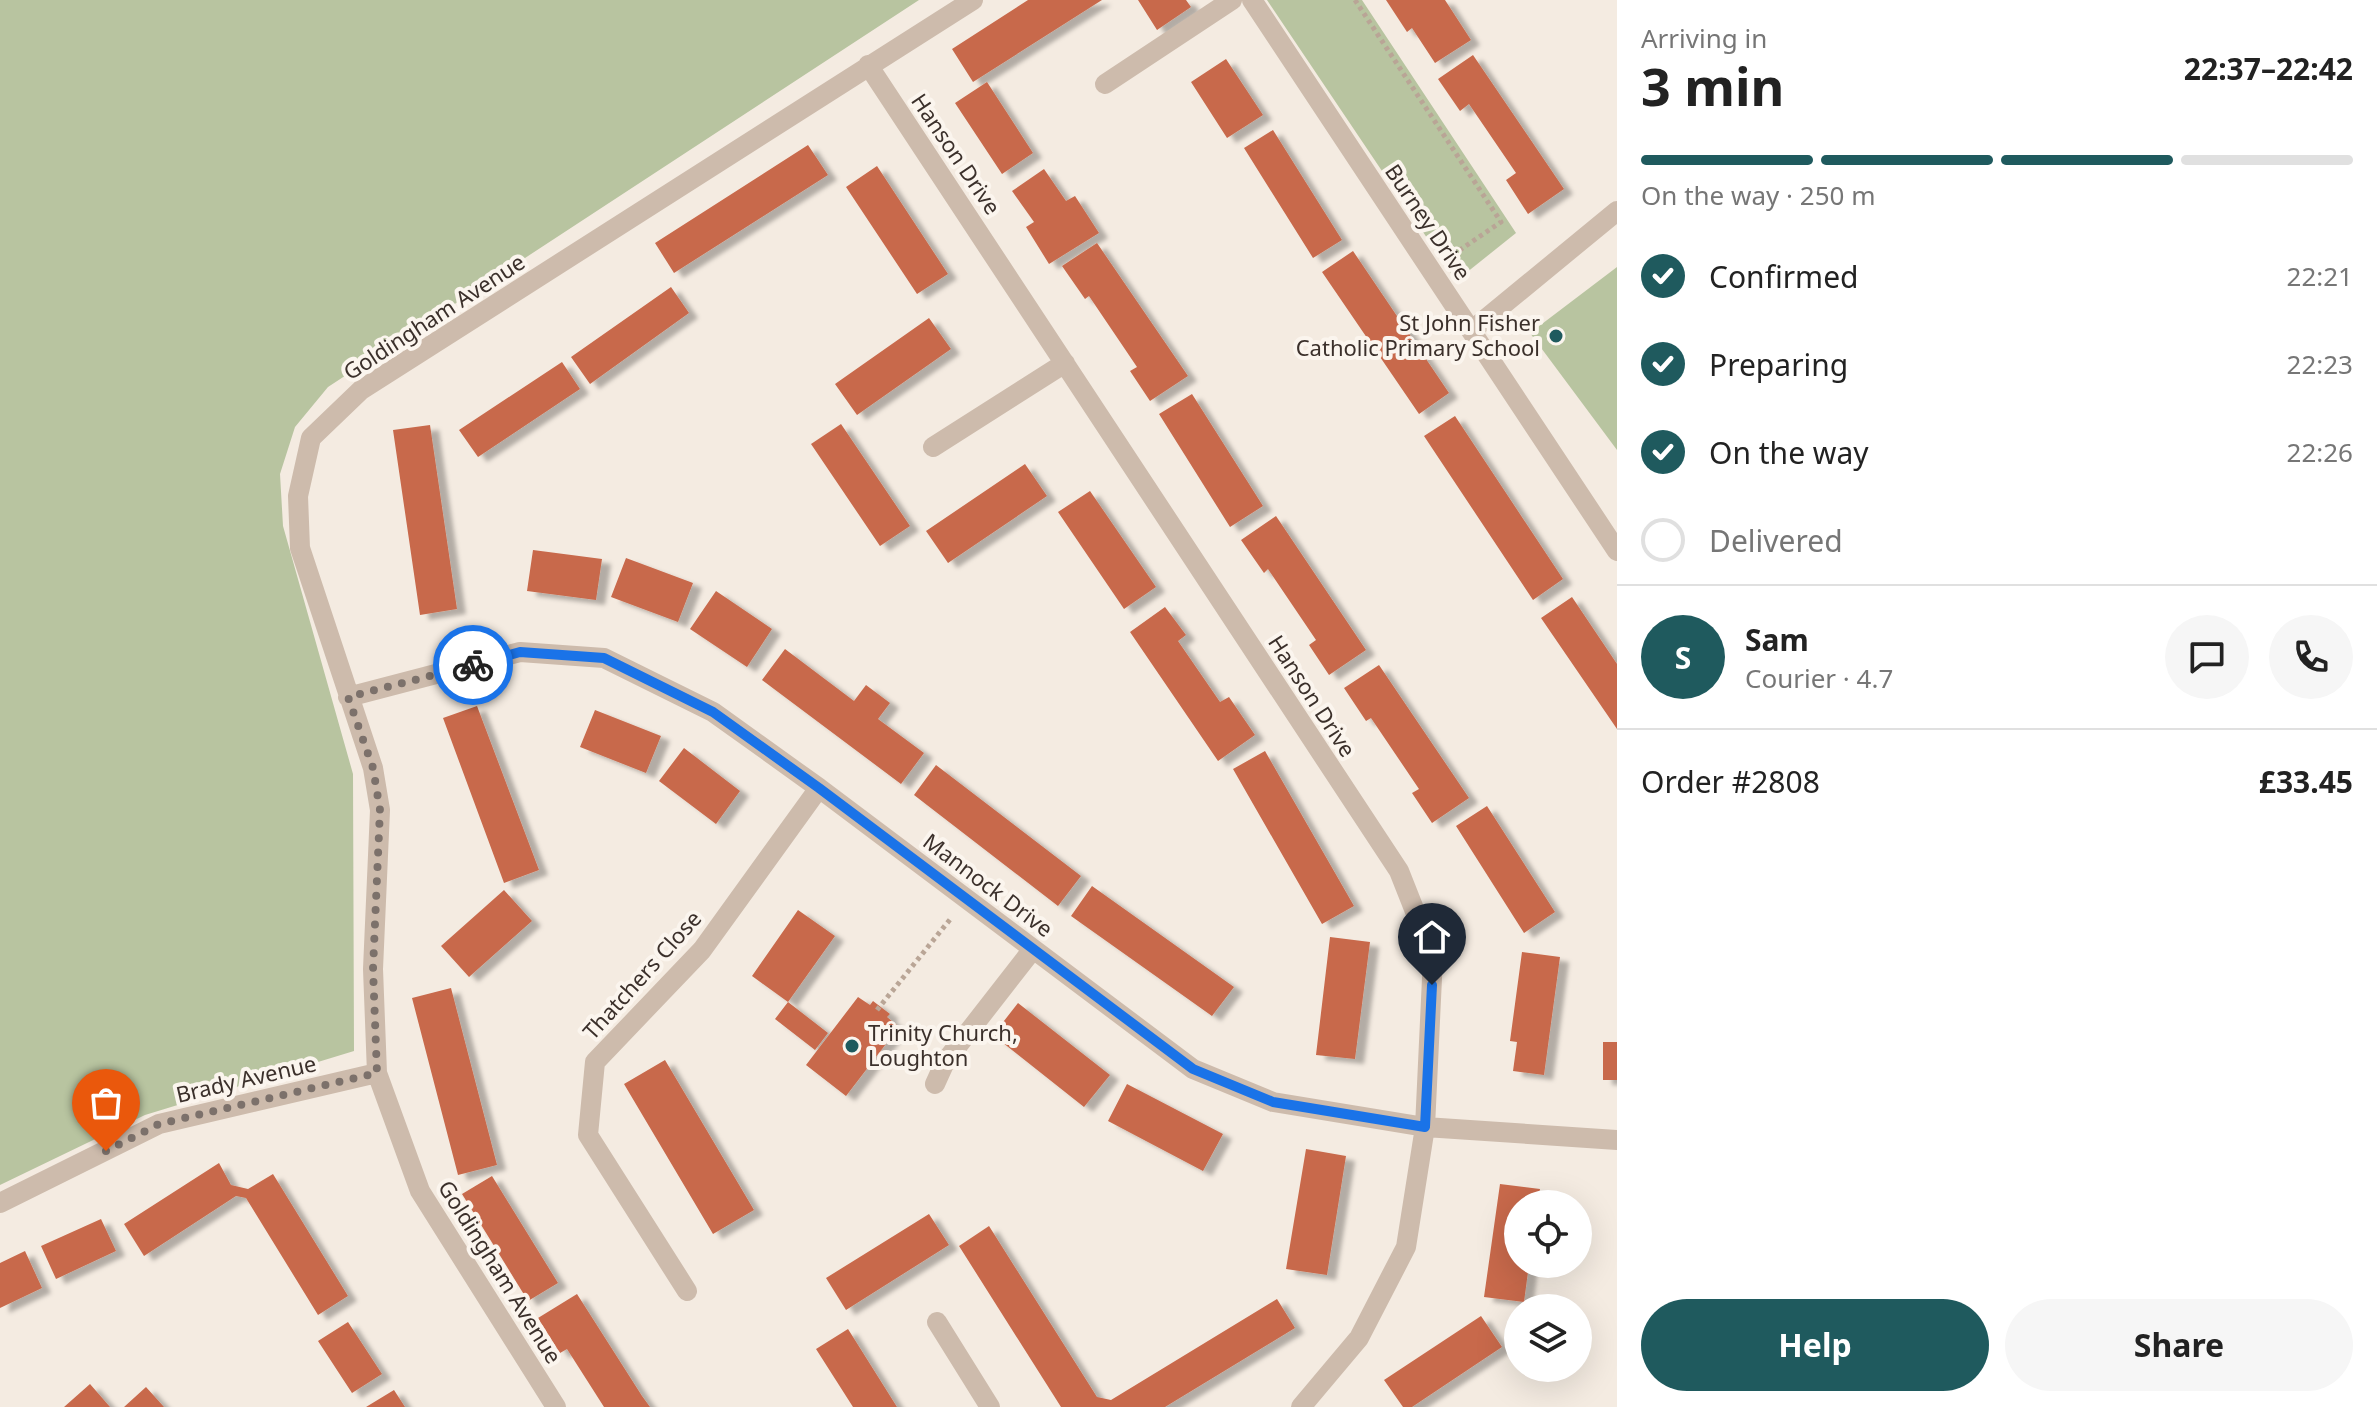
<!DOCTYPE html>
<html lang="en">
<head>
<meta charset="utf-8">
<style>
	:root { --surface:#fff; --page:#f6f6f6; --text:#222; --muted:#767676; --line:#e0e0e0; --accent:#1f5a5e }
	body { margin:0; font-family:"Noto Sans",sans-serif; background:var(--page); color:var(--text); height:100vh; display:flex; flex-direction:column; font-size:30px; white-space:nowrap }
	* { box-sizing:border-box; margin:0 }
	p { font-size:26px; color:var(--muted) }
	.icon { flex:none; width:44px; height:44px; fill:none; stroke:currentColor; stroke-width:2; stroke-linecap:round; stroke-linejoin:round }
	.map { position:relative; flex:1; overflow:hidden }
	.panel { display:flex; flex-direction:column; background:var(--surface); width:760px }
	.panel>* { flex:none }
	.buttons { position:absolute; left:1504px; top:1190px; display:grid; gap:16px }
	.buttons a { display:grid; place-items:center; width:88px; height:88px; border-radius:50%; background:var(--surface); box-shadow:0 8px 32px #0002; font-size:40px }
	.pin { position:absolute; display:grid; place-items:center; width:68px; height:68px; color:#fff; margin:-82px -34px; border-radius:50% 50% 50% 0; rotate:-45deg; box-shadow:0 0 8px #0007 }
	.pin .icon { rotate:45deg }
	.courier { position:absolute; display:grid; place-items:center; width:80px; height:80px; margin:-40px; border:6px solid #1a73e8; border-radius:50%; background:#fff; color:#222; box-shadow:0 2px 10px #0007 }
	.headline em { font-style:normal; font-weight:700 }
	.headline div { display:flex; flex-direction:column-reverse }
	.headline { display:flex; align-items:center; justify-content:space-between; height:136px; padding:0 24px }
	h1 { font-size:52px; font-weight:700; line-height:60px }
	.bar { display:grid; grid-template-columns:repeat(4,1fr); gap:12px 8px; align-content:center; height:96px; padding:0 24px }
	.bar i { height:10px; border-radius:6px; background:var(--line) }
	.bar .active { background:var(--accent) }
	.bar p { grid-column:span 4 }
	.line { display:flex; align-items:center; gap:20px; padding:0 24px; border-top:2px solid var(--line) }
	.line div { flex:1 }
	.round { display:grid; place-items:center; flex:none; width:84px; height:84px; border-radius:42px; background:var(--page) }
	ol { padding:0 24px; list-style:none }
	li { display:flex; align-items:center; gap:24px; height:88px }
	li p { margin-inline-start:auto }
	li .icon { padding:8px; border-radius:50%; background:var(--accent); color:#fff; stroke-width:4 }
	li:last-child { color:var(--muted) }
	li i { width:44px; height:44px; border:4px solid var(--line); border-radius:50% }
	.primary-button { display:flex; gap:16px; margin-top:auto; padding:16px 24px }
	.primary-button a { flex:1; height:92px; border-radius:48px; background:var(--accent); color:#fff; font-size:32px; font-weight:700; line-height:92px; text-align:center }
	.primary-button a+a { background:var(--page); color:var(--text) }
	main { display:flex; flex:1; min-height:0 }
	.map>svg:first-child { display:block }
</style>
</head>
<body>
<main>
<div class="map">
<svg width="1617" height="1407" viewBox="0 0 1617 1407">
	<defs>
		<filter id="shadow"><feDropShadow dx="9" dy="5" stdDeviation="2" flood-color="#0004"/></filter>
	</defs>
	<rect width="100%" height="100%" fill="#f4ebe1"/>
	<path fill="#b8c4a0" d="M0 0H919L328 387 295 427 280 474 283 526 353 774 354 1051 145 1115 0 1185Z
		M1267 0H1362L1516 233 1456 281Z
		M1617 267V450L1530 333Z"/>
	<path fill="#c8694b" filter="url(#shadow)" d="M1028 0H1102L973 82 952 49Z
		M1138 0H1186L1191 7 1157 30Z
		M1386 0H1445L1471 40 1435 63 1412 28 1407 32Z
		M1473 55 1564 189 1528 214 1506 180 1516 173 1469 104 1460 111 1438 79Z
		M1226 59 1263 115 1227 138 1191 82Z
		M987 82 1033 153 1002 174 955 103Z
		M1273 130 1342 240 1313 258 1244 148Z
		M808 145 828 175 674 273 655 243Z
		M877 166 948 274 917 294 846 187Z
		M1044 169 1066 201 1075 196 1099 233 1049 264 1026 227 1034 222 1012 191Z
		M1097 243 1188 376 1150 401 1130 371 1137 367 1089 296 1085 299 1062 266Z
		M1353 251 1449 393 1419 414 1322 272Z
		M671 287 689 313 590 384 571 357Z
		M929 318 951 349 857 415 835 384Z
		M562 362 580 389 478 457 459 430Z
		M1192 394 1263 506 1230 527 1159 414Z
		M1455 416 1563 579 1533 600 1424 436Z
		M841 424 910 526 880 546 811 444Z
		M430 425 457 609 420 615 393 430Z
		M1025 464 1047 496 948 563 926 531Z
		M1090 491 1156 587 1124 609 1058 512Z
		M1276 516 1366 650 1329 675 1309 645 1316 640 1268 569 1264 573 1241 540Z
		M533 550 602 559 596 600 527 591Z
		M626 558 693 583 678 622 611 597Z
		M716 591 772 629 747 667 690 629Z
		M1572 597 1617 664V729L1541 618Z
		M1165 607 1186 635 1178 641 1220 702 1229 697 1255 735 1218 761 1130 632Z
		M785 649 854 701 866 685 890 703 878 719 924 753 901 784 762 680Z
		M1379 665 1469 798 1432 823 1412 793 1419 789 1371 718 1366 721 1344 688Z
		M477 706 539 870 504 883 443 718Z
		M595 710 661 736 646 773 580 747Z
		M684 748 740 791 716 824 659 781Z
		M1265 751 1354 906 1322 924 1233 769Z
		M936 765 1081 876 1058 906 914 795Z
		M1487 806 1555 912 1524 933 1456 826Z
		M1092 886 1234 987 1212 1016 1071 916Z
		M504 890 532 921 469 977 441 946Z
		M798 910 835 936 788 1002 752 976Z
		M1330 937 1370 942 1355 1059 1316 1055Z
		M1522 952 1560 957 1544 1075 1513 1071 1517 1042 1510 1041Z
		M451 988 497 1165 458 1175 412 998Z
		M858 997 870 1005 873 1001 890 1014 887 1017 899 1027 846 1096 806 1065Z
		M788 1002 828 1033 815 1050 775 1019Z
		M1018 1003 1110 1075 1084 1107 993 1035Z
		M1603 1042H1617V1080H1603Z
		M665 1060 754 1210 713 1234 624 1084Z
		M1127 1084 1223 1134 1203 1171 1108 1121Z
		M1306 1149 1346 1156 1327 1275 1286 1269Z
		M219 1163 231 1185 248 1189 273 1174 348 1296 318 1315 246 1198 236 1196 144 1256 124 1224Z
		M492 1176 558 1283 528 1301 462 1194Z
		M1500 1184 1540 1189 1538 1204H1518V1264H1529L1524 1302 1484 1297Z
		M929 1214 949 1245 846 1310 826 1278Z
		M101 1219 116 1251 56 1279 41 1246Z
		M989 1226 1097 1397 1111 1400 1277 1299 1295 1328 1165 1407H1061L959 1246Z
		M25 1251 42 1288 0 1308V1263Z
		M577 1294 642 1396 650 1407H604L567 1349 560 1353 538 1318Z
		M1481 1316 1502 1347 1412 1407H1403L1384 1380Z
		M348 1322 382 1374 352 1393 318 1341Z
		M848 1329 897 1407H853L816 1349Z
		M90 1384 110 1407H64Z
		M146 1387 164 1407H124Z
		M394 1390 405 1407H366Z"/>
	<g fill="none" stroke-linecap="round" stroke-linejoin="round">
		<path stroke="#b9a596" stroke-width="5" stroke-dasharray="4 4" stroke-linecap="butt" d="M1355 0 1501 222 1451 256
			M877 1010 952 917"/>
		<path stroke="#cdbbac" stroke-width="20" d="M1252 0 1617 551
			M868 65 1399 871 1433 957 1425 1127 1406 1247 1359 1338 1301 1407
			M1105 84 1232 0
			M1471 331 1617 211
			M933 447 1065 363
			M348 697 520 652 604 658 713 712 819 788 1193 1069 1273 1102 1425 1127 1617 1140
			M935 1084 945 1062 1033 949
			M0 1203 159 1124 377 1073
			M687 1291 588 1135 595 1062 702 950 819 788
			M937 1322 990 1407
			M556 1407 420 1191 377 1073 373 969 380 810 373 768 300 548 298 496 311 438 361 390 973 0"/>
	</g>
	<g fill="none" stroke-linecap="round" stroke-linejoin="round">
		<path stroke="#7c716b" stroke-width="8" stroke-dasharray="0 14.4" d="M106 1151 159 1124 377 1073 373 969 380 810 373 768 348 697 473 665"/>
		<path stroke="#1a73e8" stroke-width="10" d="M473 665 520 652 604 658 713 712 819 788 1193 1069 1273 1102 1425 1127 1432 985"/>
	</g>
	<g fill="#1f5a5e" stroke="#fbf5ee" stroke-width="3">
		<circle cx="1556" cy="336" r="8"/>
		<circle cx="852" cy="1046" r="8"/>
	</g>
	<g text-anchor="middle" stroke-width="8" stroke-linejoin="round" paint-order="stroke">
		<g font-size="22" fill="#3b302b" stroke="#fbf5ee">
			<text transform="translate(956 154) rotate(56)" y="8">Hanson Drive</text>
			<text transform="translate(1428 222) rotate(56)" y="8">Burney Drive</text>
			<text transform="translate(434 317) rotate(-33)" y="8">Goldingham Avenue</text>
			<text transform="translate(1312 696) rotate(57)" y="8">Hanson Drive</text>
			<text transform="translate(988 885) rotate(37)" y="8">Mannock Drive</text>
			<text transform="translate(642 975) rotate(-48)" y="8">Thatchers Close</text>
			<text transform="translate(246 1079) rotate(-13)" y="8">Brady Avenue</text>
			<text transform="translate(500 1272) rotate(58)" y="8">Goldingham Avenue</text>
		</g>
		<g font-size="22" fill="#3b302b" stroke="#fbf5ee" text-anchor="end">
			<text x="1540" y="331">St John Fisher<tspan x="1540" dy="25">Catholic Primary School</tspan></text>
			<text x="868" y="1041" text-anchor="start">Trinity Church,<tspan x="868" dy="25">Loughton</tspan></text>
		</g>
	</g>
</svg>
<div class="buttons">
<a><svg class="icon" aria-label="locate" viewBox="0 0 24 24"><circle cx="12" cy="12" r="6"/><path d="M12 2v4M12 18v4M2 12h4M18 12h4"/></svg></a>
<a><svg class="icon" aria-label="layers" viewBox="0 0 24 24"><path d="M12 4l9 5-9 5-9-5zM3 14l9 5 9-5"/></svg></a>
</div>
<div class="pin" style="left:106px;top:1151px;background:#ea580c"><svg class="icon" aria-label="bag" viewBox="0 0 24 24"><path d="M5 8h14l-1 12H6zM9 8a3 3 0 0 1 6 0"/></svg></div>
<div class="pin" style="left:1432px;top:985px;background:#1f2937"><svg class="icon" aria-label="home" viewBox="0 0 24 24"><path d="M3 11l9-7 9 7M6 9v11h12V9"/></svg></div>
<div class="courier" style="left:473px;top:665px"><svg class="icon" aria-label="bike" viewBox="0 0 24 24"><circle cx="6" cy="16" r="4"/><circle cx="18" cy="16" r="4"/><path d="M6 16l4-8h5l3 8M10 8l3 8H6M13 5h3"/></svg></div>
</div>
<section class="panel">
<div class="headline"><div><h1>3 min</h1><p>Arriving in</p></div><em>22:37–22:42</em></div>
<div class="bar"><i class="active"></i><i class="active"></i><i class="active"></i><i></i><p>On the way · 250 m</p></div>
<ol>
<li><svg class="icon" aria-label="check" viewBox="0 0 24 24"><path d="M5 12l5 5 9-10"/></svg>Confirmed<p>22:21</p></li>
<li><svg class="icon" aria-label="check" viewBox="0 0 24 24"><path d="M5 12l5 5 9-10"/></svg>Preparing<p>22:23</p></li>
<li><svg class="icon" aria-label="check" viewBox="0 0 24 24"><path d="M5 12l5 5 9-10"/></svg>On the way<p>22:26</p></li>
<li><i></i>Delivered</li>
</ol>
<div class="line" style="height:144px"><b class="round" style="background:var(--accent);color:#fff">S</b><div><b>Sam</b><p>Courier · 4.7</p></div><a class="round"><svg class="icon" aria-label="chat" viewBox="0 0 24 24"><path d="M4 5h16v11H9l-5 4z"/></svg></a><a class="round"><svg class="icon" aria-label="phone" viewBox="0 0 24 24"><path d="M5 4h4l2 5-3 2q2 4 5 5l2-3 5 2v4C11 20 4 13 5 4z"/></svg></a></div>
<div class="line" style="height:104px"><div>Order #2808</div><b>£33.45</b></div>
<div class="primary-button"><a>Help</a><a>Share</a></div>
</section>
</main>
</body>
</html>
